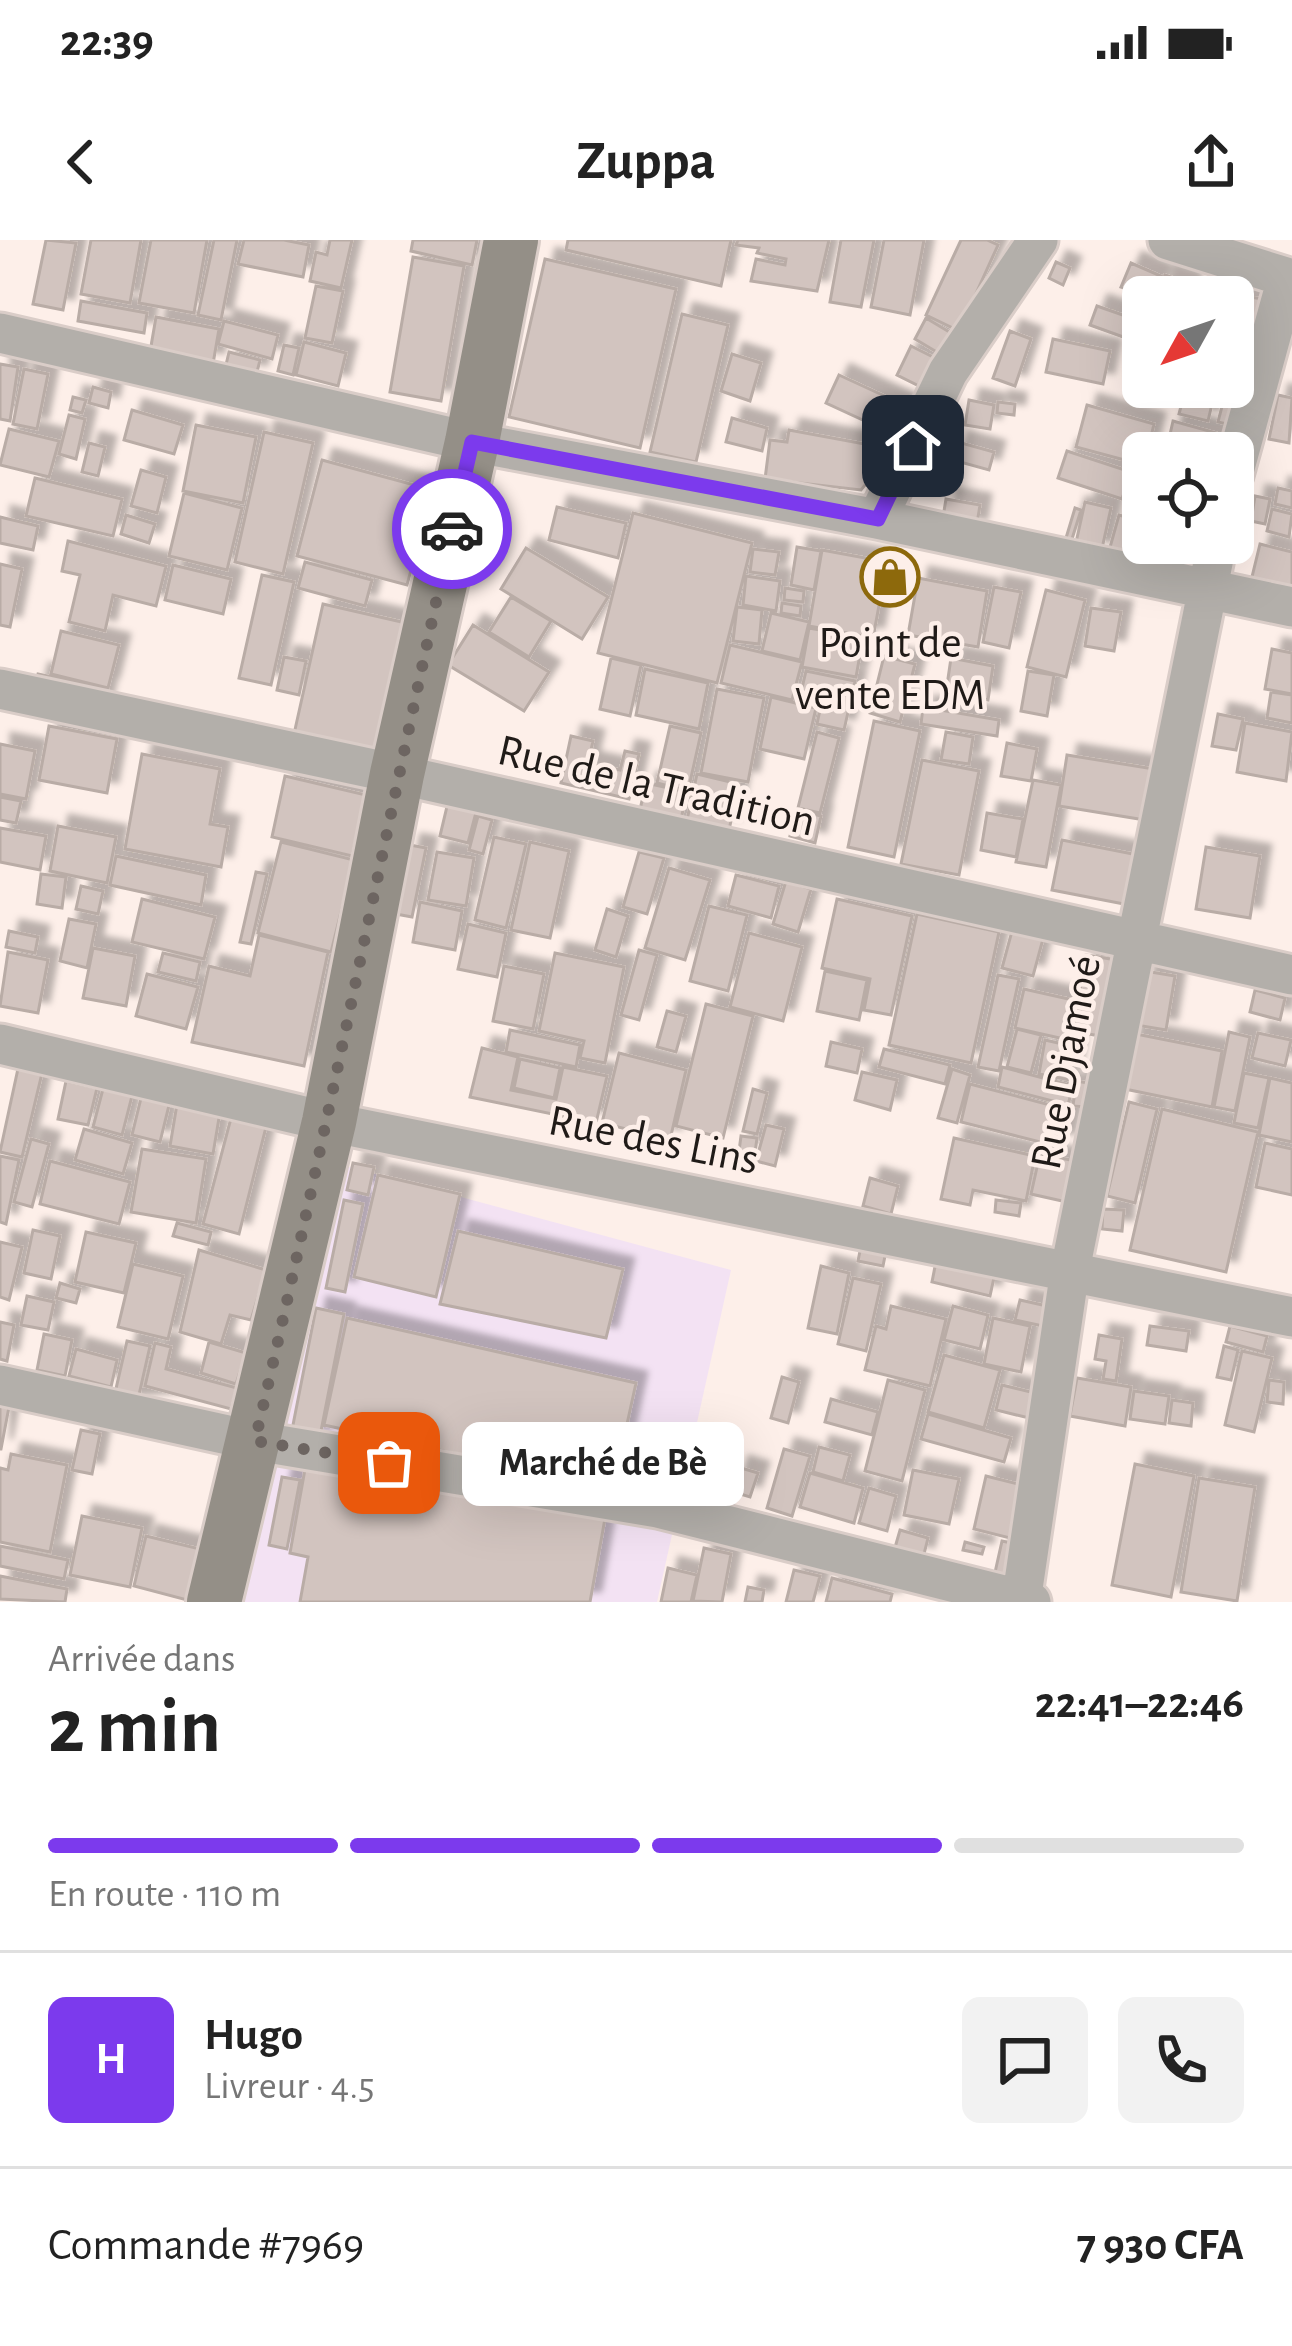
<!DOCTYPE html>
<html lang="fr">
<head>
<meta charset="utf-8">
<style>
	:root { --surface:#fff; --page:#f2f2f2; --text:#222; --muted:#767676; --line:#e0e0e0; --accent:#7c3aed }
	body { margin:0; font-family:"Alegreya Sans",sans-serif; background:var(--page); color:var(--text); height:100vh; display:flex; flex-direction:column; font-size:45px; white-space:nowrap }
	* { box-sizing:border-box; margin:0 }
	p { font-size:39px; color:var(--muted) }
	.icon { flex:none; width:66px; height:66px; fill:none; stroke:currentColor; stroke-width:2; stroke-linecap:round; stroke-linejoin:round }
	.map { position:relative; height:1362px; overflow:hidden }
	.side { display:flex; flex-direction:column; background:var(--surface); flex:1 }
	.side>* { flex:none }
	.needle { width:78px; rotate:230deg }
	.buttons { position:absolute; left:1122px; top:36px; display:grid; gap:24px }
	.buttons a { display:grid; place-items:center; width:132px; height:132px; border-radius:18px; background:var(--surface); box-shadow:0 12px 48px #0002; font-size:60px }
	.pin { position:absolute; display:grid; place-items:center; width:102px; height:102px; color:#fff; margin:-51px; border-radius:24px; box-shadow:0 6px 18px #0006 }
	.courier { position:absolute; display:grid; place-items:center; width:120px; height:120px; margin:-60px; border:9px solid #7c3aed; border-radius:50%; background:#fff; color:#222; box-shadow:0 3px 15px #0007 }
	.bubble { position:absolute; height:84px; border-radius:18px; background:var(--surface); box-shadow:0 12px 48px #0002; font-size:39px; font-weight:700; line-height:84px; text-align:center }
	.overview em { font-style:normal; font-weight:700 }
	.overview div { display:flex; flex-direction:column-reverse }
	.overview { display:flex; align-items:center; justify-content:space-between; height:204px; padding:0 48px }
	h1 { font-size:78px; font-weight:700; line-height:90px }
	.bar { display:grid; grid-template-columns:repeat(4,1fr); gap:18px 12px; align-content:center; height:144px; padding:0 48px }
	.bar i { height:15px; border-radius:9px; background:var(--line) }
	.bar .current { background:var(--accent) }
	.bar p { grid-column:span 4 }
	.line { display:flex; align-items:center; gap:30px; padding:0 48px; border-top:3px solid var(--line) }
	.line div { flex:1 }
	.round { display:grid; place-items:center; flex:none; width:126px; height:126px; border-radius:18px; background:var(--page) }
	.status { display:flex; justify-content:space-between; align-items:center; height:84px; padding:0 60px; background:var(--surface); direction:ltr }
	.status svg { height:33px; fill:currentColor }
	header { display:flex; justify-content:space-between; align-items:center; height:156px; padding:0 48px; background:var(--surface); font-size:54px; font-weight:700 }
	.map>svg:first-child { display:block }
</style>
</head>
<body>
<div class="status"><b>22:39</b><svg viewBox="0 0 49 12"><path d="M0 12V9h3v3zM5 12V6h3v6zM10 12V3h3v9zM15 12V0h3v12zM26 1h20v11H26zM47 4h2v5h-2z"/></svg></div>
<header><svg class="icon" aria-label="back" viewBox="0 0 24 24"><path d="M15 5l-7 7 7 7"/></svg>Zuppa<svg class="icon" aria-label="share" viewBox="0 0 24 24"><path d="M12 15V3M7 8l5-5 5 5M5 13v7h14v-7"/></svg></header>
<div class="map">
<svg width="1292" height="1362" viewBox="0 0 1292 1362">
	<defs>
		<filter id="shadow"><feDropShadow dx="11" dy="-11" stdDeviation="3" flood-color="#0004"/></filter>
	</defs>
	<rect width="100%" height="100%" fill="#fdefe9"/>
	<path fill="#f3e2f3" d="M331 922 731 1030 657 1362H243Z"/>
	<path fill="#d2c4bf" stroke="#b9aca6" stroke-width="3" filter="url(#shadow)" d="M46 0 76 3 63 70 33 64Z
		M91 0H141L130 63 81 54Z
		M151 0H207L194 73 139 63Z
		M214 0H237L221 80 198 75Z
		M244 0H284L309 5 303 37 238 24Z
		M330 0H352L341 48 310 41 316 12 327 15Z
		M413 0H477L472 25 411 11Z
		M568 0H731L721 46 566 10Z
		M738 0H829L817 51 751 41 756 19 785 25 786 19 757 13 759 8 736 5Z
		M841 0H874L861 67 830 62Z
		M884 0H924L910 75 871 67Z
		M961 0H987L998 5 959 91 926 75Z
		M413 17 464 26 441 161 390 152Z
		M545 19 676 49 640 208 509 177Z
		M1056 22 1070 28 1063 45 1049 38Z
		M1131 23 1161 36 1152 57 1121 47Z
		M1165 35 1191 44 1187 57H1158Z
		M316 46 343 51 332 103 305 98Z
		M1223 53 1263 59 1258 85 1233 81V57H1222Z
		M81 61 147 73 144 93 78 81Z
		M1097 66 1143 82 1137 102 1090 85Z
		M682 74 728 85 696 222 650 212Z
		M156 77 219 89 213 124 150 112Z
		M926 78 956 96 945 117 915 99Z
		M224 81 278 95 272 119 218 104Z
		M1246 89 1257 92 1252 119 1241 116Z
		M1010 91 1031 99 1015 146 993 138Z
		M1053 99 1110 111 1103 144 1046 132Z
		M304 102 346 113 338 146 296 135Z
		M284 105 299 108 293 135 278 131Z
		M911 106 941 121 927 150 897 135Z
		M229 112 260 120 256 136 225 129Z
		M732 114 761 123 750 161 721 151Z
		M0 124 18 127 10 181 0 179Z
		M24 129 48 134 37 189 13 184Z
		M1233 129 1252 134 1239 187 1218 182 1227 147H1233Z
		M839 135 904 165 891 193 826 163Z
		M93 147 111 152 108 168 89 163Z
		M1186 147H1216L1208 181 1179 174Z
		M1278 155 1292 158 1289 203 1269 199Z
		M73 157 86 160 82 173 70 170Z
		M969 160 994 165 990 189 965 185Z
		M998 162 1015 164 1014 175 997 173Z
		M1087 165 1154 184 1147 213H1143V225L1076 207Z
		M132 170 183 185 174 214 124 200Z
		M69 175 85 179 76 219 59 214Z
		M732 178 767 188 762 211 726 202Z
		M1173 181 1220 194 1215 211 1169 199Z
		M196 185 256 197 243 263 183 251Z
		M9 189 59 201 49 237 0 225Z
		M789 190 881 207 879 228 861 250 765 239 770 200 787 202Z
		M264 192 313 203 283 334 235 322Z
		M958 202 994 212 989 230 953 220Z
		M89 203 105 207 98 236 82 232Z
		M1067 211 1131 232 1122 259 1058 238Z
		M322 220 433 250 407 345 297 316Z
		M141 230 166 237 157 273 131 266Z
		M35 238 122 259 113 296 26 276Z
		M1278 248 1292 251V268L1275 264Z
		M184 253 242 268 227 330 169 316Z
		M1255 256 1270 259 1265 284 1251 281Z
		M946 259 980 265 976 290 942 283Z
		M1085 262 1111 268 1101 313 1075 307Z
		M557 267 626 283 618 318 549 300Z
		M1075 268 1081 270 1072 299 1066 298Z
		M1272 269 1292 274 1289 297 1267 291Z
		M633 273 752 303 717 443 598 413Z
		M126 275 155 284 149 303 121 294Z
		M1119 275 1143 282 1130 325 1107 318Z
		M0 277 38 286 33 310 0 303Z
		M68 301 166 326 156 366 113 355 105 391 69 382 80 335 62 331Z
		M1260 304 1292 312V352L1251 341Z
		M797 307 821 311 814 350 791 345Z
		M526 308 608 357 582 399 501 349Z
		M753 309 779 312 775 335 750 332Z
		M822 310 887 322 873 398 809 386Z
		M305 322 372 340 365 366 298 348Z
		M0 324 22 329 10 387 0 385Z
		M173 325 231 339 223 374 165 360Z
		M262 335 294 342 271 445 239 438Z
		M746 336 780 341 776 371 743 365Z
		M918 338 987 351 978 407 908 395Z
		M994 347 1021 352 1009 408 983 402Z
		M785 348 804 351 803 362 784 360Z
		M1046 350 1085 360 1066 437 1027 427Z
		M511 357 551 381 529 417 489 392Z
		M782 363 801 366 800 376 781 373Z
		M323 364 406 383 376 513 294 494Z
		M737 367 762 370 759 404 733 401Z
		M1091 368 1121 372 1114 411 1085 406Z
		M771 373 809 382 800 420 762 411Z
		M473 385 549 432 524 471 448 425Z
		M809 388 863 398 856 437 802 427Z
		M61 391 119 405 108 448 51 434Z
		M730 405 802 422 792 460 721 443Z
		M1272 409 1292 413V454L1265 449Z
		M884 416 915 424 900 482 870 473Z
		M284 417 306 421 299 455 277 450Z
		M611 418 641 425 630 476 600 469Z
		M951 418 993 426 988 460 946 452Z
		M645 429 708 443 699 489 636 475Z
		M806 431 855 441 844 490 817 484 821 465 799 461Z
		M1028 431 1054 435 1047 476 1021 471Z
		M38 434 106 449 102 466 34 451Z
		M717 449 764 458 748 542 701 533Z
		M1271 452 1292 455V483L1267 478Z
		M771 457 816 468 804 519 760 509Z
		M923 467 999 480 997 496 921 484Z
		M1218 474 1243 479 1236 510 1212 506Z
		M874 481 920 491 894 617 848 607Z
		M1245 483 1292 492 1286 541 1237 532Z
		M49 486 117 499 107 553 39 540Z
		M670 486 701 493 688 551 657 543Z
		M817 492 839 498 820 573 798 568Z
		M946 492 973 497 969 524 941 520Z
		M571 496 593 501 588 523 620 530 625 511 639 514 629 559 561 543Z
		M1007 503 1037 509 1031 541 1001 536Z
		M0 504 35 511 26 559 0 554Z
		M142 514 220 529 210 584 228 587 221 627 125 609Z
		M1067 515 1154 529 1145 580 1059 566Z
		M922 520 979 531 959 635 901 624Z
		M697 534 739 544 729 590 687 580Z
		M285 536 366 555 352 616 272 597Z
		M1033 540 1061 545 1046 627 1016 622Z
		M646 543 687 552 678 593 637 583Z
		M0 557 21 561 16 583 0 580Z
		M449 558 478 565 468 603 440 596Z
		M797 570 821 576 815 603 790 596Z
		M987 573 1023 579 1016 617 981 610Z
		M478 576 492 580 483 614 469 610Z
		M58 586 116 597 107 643 50 631Z
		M0 588 46 596 40 630 0 622Z
		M494 597 526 604 506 688 475 680Z
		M1062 600 1143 616 1134 666 1052 650Z
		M281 602 354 620 331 712 258 693Z
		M530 602 569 611 550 698 511 690Z
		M410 605 426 608 412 677 396 674Z
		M1206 607 1260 616 1250 678 1196 669Z
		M437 612 474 618 466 666 428 660Z
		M639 612 664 618 647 674 623 667Z
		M116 616 206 635 201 665 110 645Z
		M669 628 710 640 685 720 645 708Z
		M256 632 267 634 251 704 240 702Z
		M41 634 66 637 62 668 37 664Z
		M736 635 779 646 771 678 728 666Z
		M786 641 811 649 798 692 773 684Z
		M81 646 103 651 98 674 76 669Z
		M142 659 215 677 204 719 132 702Z
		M837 659 912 676 891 775 864 770 870 739 822 728Z
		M420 662 462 671 455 710 413 702Z
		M709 666 747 675 728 751 690 741Z
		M607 669 628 676 616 717 595 710Z
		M917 674 999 692 971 823 889 805Z
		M69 679 96 684 87 728 60 721Z
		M468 684 506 693 497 737 458 729Z
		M9 691 38 697 35 713 6 707Z
		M1012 691 1043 699 1033 736 1002 728Z
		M749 693 802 707 783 781 730 767Z
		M259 695 328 712 304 826 192 802 209 726 250 736Z
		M93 708 135 716 126 766 83 758Z
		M639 710 657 715 639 780 621 775Z
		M8 712 48 720 38 773 0 766Z
		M163 713 200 722 196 741 158 732Z
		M555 713 624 727 605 823 580 818 584 801 539 791Z
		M1086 715 1123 721 1110 798 1073 791Z
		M504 726 544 734 533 789 493 781Z
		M825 731 867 740 859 780 817 771Z
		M1145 731 1175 736 1166 790 1136 785Z
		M147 734 198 747 186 789 136 776Z
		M998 735 1019 739 999 831 978 827Z
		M1024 749 1073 760 1064 799 1015 788Z
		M1255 750 1285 758 1280 780 1250 772Z
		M706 764 753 776 723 898 676 886Z
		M667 771 686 776 676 812 657 807Z
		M1017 789 1041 795 1031 833 1007 827Z
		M510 790 580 805 576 827 506 812Z
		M1229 792 1250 797 1235 871 1214 867Z
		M1131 793 1222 811 1212 867 1120 848Z
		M1258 793 1291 800 1285 826 1252 818Z
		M1045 800 1076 807 1070 840 1039 834Z
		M831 802 862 809 857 833 826 826Z
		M482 808 518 817 511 850 556 859 563 827 607 836 596 883 470 857Z
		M884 809 950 825 945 844 879 827Z
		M619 813 686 830 670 900 602 883Z
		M520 819 560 828 554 858 514 848Z
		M19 824 43 829 22 917 0 912Z
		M1002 827 1073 846 1068 865 998 847Z
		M952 829 970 835 957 883 938 878Z
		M862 832 897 840 890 870 855 860Z
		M1244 833 1269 838 1258 888 1234 883Z
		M1270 838 1292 843V902L1259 895Z
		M66 841 97 848 88 885 58 879Z
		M1076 841 1088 843 1085 867 1073 866Z
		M970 844 1054 866 1044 903 961 882Z
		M104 845 133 852 122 895 93 887Z
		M753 849 767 853 757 894 743 891Z
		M143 850 171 857 160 902 132 895Z
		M1129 862 1157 869 1135 963 1107 956Z
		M177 864 220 872 213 914 170 906Z
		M1056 868 1072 871 1064 905 1047 901Z
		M1162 869 1258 892 1226 1032 1130 1010Z
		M231 878 266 887 239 994 203 984Z
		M766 885 784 889 775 926 756 921Z
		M84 889 132 903 123 934 75 920Z
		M741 896 757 898 755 913 739 911Z
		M954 898 1035 916 1026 961 973 950 970 965 941 959Z
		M31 899 49 904 32 967 14 962Z
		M1265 903 1292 909V955L1256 947Z
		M142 909 206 919 196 983 131 972Z
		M1040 914 1081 922 1071 963 1031 954Z
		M0 916 19 920 6 984 0 982Z
		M50 921 130 942 119 984 40 964Z
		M353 923 374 927 368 955 347 950Z
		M378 935 460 954 436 1057 354 1037Z
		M870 938 898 946 891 974 863 966Z
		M344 960 363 964 345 1052 326 1048Z
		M996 960 1021 963 1019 976 995 972Z
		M1103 969 1124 970 1122 991 1102 989Z
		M177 983 211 992 208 1005 173 996Z
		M33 990 60 996 51 1039 24 1033Z
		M458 991 623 1029 606 1098 440 1064Z
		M86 992 136 1003 124 1053 75 1042Z
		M0 1002 22 1007 9 1060 0 1057Z
		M861 1006 886 1011 883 1026 858 1021Z
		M939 1006 998 1019 990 1056 932 1042Z
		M199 1010 266 1030 251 1080 230 1075 221 1104 180 1092Z
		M133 1024 183 1036 168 1099 118 1087Z
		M821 1026 849 1033 837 1094 808 1088Z
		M853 1038 881 1044 866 1111 838 1104Z
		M60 1043 80 1049 76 1063 56 1058Z
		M27 1056 54 1062 48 1090 21 1085Z
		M1020 1060 1056 1068 1052 1088 1015 1080Z
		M891 1066 946 1079 930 1146 865 1130 876 1086 886 1089Z
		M953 1066 988 1075 980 1109 944 1100Z
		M316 1068 344 1074 319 1201 291 1195Z
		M347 1078 636 1143 613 1248 324 1185Z
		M993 1078 1030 1086 1021 1132 984 1124Z
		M0 1082 14 1085 7 1121 0 1119Z
		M1150 1086 1189 1091 1186 1111 1147 1105Z
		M1230 1086 1267 1096 1263 1112 1226 1102Z
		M44 1094 72 1100 65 1136 37 1130Z
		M1099 1095 1122 1099 1116 1141 1103 1139 1106 1121 1095 1119Z
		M127 1101 150 1106 139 1155 172 1163 112 1166Z
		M209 1102 246 1113 236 1144 201 1133Z
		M155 1103 171 1107 166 1129 237 1148 231 1169 145 1146Z
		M1224 1106 1238 1110 1231 1140 1217 1137Z
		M76 1109 117 1120 111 1147 69 1136Z
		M1242 1111 1272 1118 1254 1192 1225 1185Z
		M944 1115 1000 1130 984 1188 928 1172Z
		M782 1137 799 1142 788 1183 771 1178Z
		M1077 1138 1131 1147 1125 1186 1070 1176Z
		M888 1140 925 1150 902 1241 865 1231Z
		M1269 1140 1284 1142 1283 1164 1267 1162Z
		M1002 1145 1035 1153 1029 1178 996 1170Z
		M1134 1151 1169 1156 1165 1184 1130 1179Z
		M831 1159 878 1172 872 1195 825 1182Z
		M1172 1160 1193 1163 1191 1186 1169 1183Z
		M0 1165 9 1167 1 1209H0Z
		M928 1174 1011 1198 1004 1222 921 1199Z
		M81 1190 100 1194 92 1234 72 1230Z
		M819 1207 850 1215 843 1241 813 1232Z
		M784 1209 810 1216 792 1276 767 1268Z
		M11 1214 67 1225 50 1312 0 1302V1228L8 1230Z
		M307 1218 606 1273 590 1362H300L308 1317 290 1313Z
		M1135 1224 1194 1236 1171 1357 1112 1345Z
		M738 1227 758 1233 750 1257 730 1251Z
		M913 1230 959 1239 949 1284 904 1275Z
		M810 1233 863 1248 854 1283 800 1267Z
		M986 1236 1030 1247 1018 1300 974 1289Z
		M282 1237 300 1240 287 1309 269 1305Z
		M1199 1238 1255 1247 1237 1361 1181 1352Z
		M869 1248 896 1256 887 1291 859 1283Z
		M82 1276 142 1288 130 1347 70 1335Z
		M900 1290 928 1298 923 1318 894 1311Z
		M146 1296 200 1309 187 1360 134 1346Z
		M1002 1301 1021 1305 1011 1350 992 1346Z
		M965 1302 984 1307 982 1314 963 1310Z
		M0 1306 68 1320 64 1339 0 1326Z
		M704 1308 731 1314 722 1362 693 1361Z
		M668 1328 697 1335 691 1362H661Z
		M794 1330 820 1336 813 1362H786Z
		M0 1336 67 1349 65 1362 0 1359Z
		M832 1338 892 1354 890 1362H826Z
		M748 1347 764 1350 762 1362H745Z"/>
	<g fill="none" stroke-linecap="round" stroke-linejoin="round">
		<defs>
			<path id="minor" d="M1168 0 1292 39
				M0 93 472 202 877 279 1292 367
				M1233 235 1287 38
				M877 279 948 132 1038 0
				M0 449 397 534 1292 735
				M0 804 329 882 1292 1077
				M0 1145 255 1201 658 1268 1031 1362
				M1021 1362 1070 1030 1217 303"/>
			<path id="secondary" d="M214 1362 329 882 397 534 472 202 511 0"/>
		</defs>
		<use href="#minor" stroke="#dacdc8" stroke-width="45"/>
		<use href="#secondary" stroke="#dacdc8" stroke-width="60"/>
		<use href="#minor" stroke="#b3afaa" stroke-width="39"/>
		<use href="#secondary" stroke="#948f87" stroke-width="54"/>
	</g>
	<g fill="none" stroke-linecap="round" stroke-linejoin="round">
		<path stroke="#6d6561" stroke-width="12" stroke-dasharray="0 21.6" d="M389 1223 255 1201C326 898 385 593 452 289"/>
		<path stroke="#7c3aed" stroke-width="15" d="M452 289 472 202 878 279 913 206"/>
	</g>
	<defs>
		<symbol id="shop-ring" viewBox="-11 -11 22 22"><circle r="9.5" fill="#fdefe9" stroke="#8d690c" stroke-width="1.5"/><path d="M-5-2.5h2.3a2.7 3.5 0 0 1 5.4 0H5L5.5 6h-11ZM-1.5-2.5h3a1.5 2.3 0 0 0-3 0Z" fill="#8d690c"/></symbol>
	</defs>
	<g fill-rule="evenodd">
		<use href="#shop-ring" x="857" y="304" width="66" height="66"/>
	</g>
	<g text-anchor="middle" stroke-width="9" stroke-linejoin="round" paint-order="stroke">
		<g font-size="45" fill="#201b18" stroke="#fdefe9">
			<text x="890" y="417">Point de<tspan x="890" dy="52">vente EDM</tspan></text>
		</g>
		<g font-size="45" fill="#201b18" stroke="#fdefe9">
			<text transform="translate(657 544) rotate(13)" y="16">Rue de la Tradition</text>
			<text transform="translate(1064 822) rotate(-79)" y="16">Rue Djamoé</text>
			<text transform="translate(654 898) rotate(11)" y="16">Rue des Lins</text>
		</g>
	</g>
</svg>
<div class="buttons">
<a><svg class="needle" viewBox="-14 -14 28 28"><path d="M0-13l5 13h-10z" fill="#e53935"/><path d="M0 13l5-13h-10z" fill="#767676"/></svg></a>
<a><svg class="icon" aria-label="locate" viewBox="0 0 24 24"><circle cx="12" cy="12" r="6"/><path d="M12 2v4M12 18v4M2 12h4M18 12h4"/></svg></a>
</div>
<div class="pin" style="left:389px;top:1223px;background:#ea580c"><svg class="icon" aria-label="bag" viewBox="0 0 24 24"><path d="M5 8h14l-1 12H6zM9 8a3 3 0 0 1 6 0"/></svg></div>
<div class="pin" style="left:913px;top:206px;background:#1f2937"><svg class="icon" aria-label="home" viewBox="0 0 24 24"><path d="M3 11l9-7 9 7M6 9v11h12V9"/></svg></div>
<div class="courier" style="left:452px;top:289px"><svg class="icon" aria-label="car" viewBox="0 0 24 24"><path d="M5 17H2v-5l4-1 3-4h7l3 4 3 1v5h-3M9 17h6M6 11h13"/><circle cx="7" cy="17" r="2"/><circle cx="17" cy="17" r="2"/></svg></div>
<div class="bubble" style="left:462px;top:1182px;width:282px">Marché de Bè</div>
</div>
<section class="side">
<div class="overview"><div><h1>2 min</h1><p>Arrivée dans</p></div><em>22:41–22:46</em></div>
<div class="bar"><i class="current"></i><i class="current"></i><i class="current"></i><i></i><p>En route · 110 m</p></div>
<div class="line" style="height:216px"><b class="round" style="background:var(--accent);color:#fff">H</b><div><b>Hugo</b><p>Livreur · 4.5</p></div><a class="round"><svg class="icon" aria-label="chat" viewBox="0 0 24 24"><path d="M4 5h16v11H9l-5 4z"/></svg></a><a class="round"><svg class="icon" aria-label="phone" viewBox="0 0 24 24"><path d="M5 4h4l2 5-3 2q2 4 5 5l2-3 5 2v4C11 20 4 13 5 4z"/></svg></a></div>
<div class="line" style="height:156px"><div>Commande #7969</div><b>7 930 CFA</b></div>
</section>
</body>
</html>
